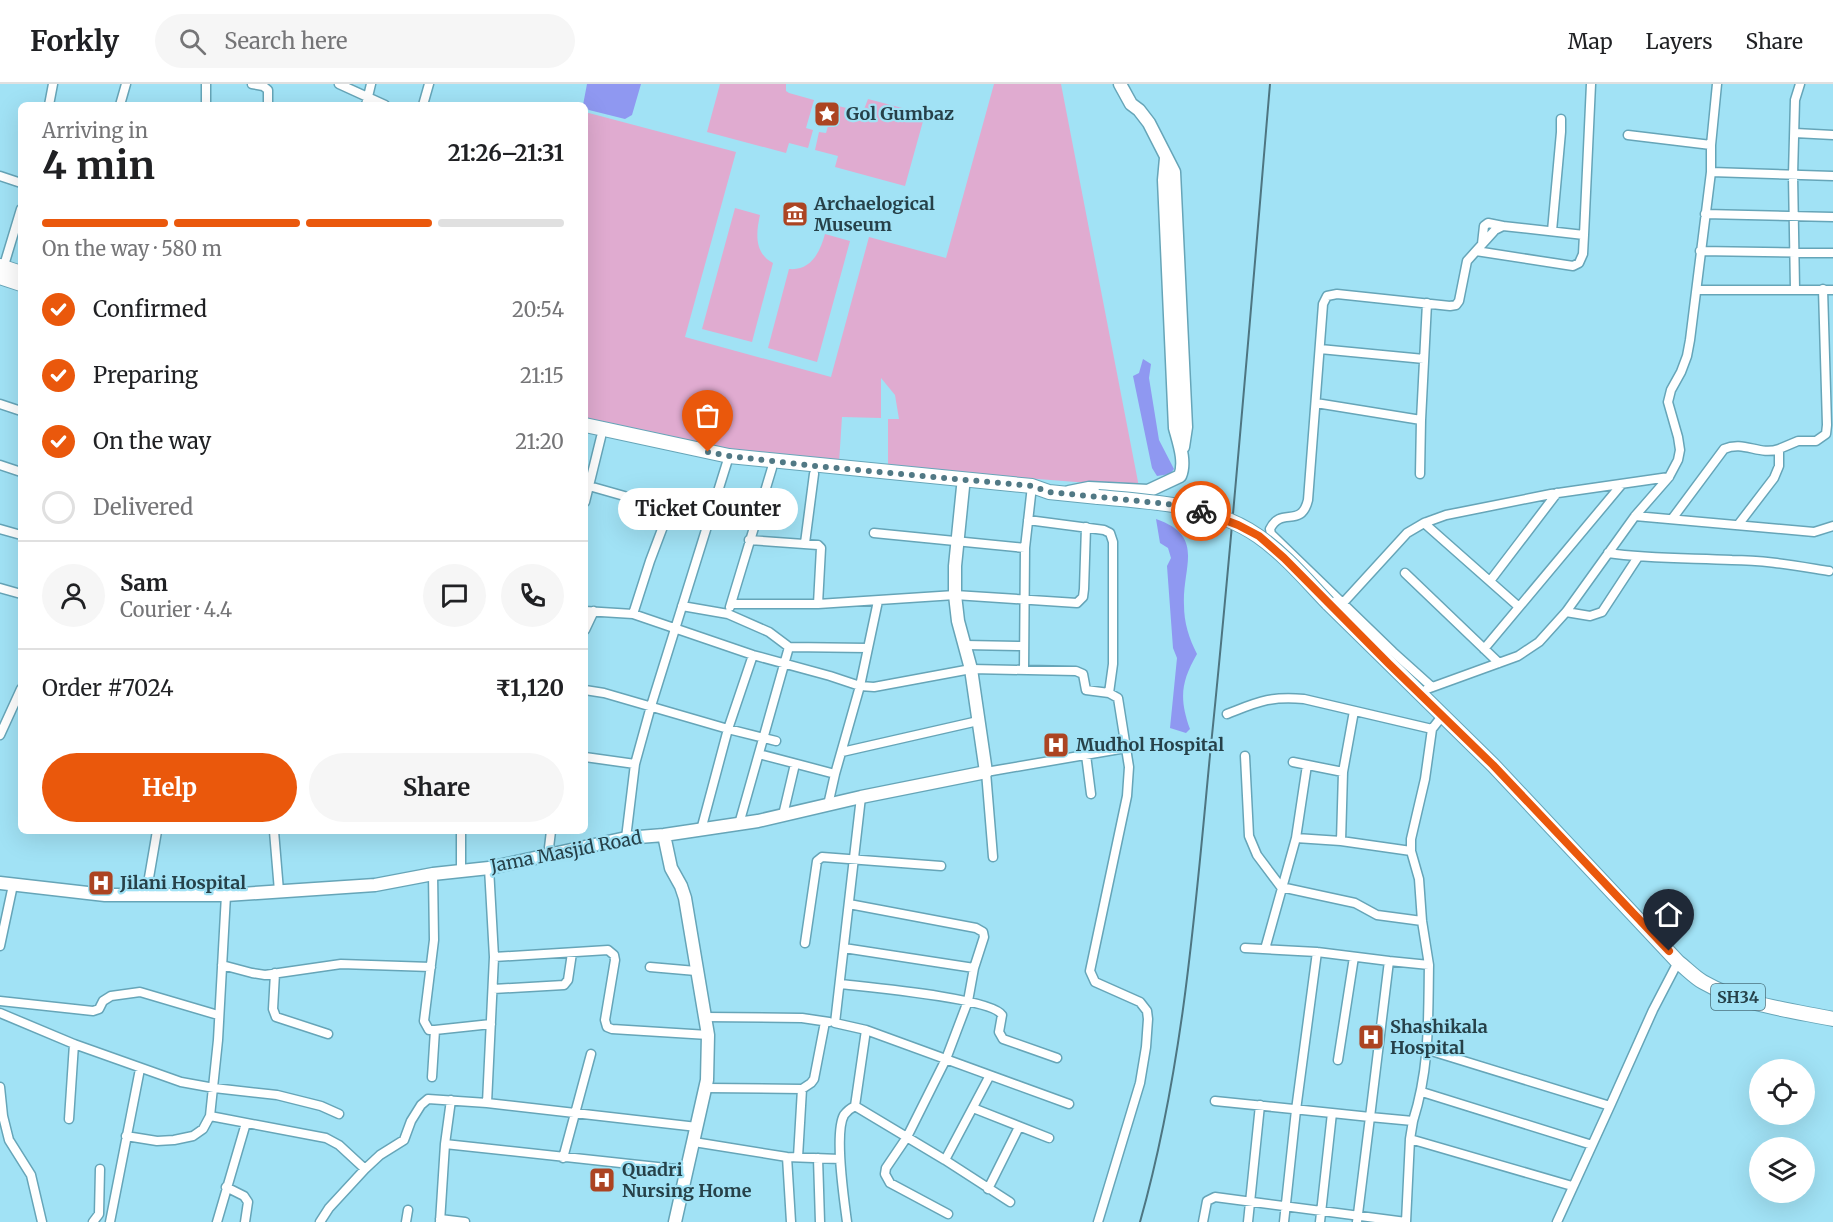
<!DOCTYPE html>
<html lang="en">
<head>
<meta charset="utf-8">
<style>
	:root { --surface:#fff; --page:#f6f6f6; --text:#202124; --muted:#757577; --line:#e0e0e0; --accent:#ea580c }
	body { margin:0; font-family:Merriweather,serif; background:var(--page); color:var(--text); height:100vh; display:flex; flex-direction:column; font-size:22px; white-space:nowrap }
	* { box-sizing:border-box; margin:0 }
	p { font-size:20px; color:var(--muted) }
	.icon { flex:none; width:33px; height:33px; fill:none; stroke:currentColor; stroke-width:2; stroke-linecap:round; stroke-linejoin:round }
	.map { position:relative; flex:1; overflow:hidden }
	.drawer { position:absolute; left:18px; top:18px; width:570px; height:732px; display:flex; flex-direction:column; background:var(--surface); border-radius:9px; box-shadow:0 6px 24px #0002 }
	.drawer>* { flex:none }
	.buttons { position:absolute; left:1749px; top:975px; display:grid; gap:12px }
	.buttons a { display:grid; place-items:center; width:66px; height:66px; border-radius:50%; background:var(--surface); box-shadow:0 6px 24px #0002; font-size:30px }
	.pin { position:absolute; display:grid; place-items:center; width:51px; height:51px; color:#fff; margin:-62px -26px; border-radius:50% 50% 50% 0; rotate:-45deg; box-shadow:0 0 6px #0007 }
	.pin .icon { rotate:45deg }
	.courier { position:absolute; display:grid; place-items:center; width:60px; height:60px; margin:-30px; border:4px solid #ea580c; border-radius:50%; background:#fff; color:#222; box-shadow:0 2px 8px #0007 }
	.bubble { position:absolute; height:42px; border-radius:21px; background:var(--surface); box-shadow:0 6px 24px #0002; font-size:20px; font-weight:700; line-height:42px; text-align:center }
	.head em { font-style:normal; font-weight:700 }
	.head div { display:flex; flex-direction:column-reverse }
	.head { display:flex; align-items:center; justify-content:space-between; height:102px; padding:0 24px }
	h1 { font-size:39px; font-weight:700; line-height:45px }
	.bar { display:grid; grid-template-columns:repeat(4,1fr); gap:9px 6px; align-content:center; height:72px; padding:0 24px }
	.bar i { height:8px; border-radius:4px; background:var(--line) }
	.bar .selected { background:var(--accent) }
	.bar p { grid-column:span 4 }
	.line { display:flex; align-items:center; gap:15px; padding:0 24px; border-top:2px solid var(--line) }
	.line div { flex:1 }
	.round { display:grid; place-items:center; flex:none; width:63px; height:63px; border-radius:32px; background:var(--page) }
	ol { padding:0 24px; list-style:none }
	li { display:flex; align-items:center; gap:18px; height:66px }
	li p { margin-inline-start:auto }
	li .icon { padding:6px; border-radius:50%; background:var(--accent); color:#fff; stroke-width:4 }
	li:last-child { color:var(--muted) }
	li i { width:33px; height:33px; border:3px solid var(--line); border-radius:50% }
	.primary-button { display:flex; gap:12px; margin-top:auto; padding:12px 24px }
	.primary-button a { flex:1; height:69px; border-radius:36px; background:var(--accent); color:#fff; font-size:24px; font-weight:700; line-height:69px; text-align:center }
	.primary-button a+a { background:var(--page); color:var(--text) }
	header { display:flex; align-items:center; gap:36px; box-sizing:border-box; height:84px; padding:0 30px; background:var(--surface); border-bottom:2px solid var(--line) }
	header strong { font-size:28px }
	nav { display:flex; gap:33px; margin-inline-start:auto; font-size:21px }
	.search { width:420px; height:54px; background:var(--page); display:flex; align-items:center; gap:15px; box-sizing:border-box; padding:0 21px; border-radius:33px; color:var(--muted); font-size:22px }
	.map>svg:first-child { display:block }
</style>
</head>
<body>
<header>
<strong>Forkly</strong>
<div class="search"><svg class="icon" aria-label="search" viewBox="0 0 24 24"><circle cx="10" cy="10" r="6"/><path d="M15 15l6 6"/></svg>Search here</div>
<nav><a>Map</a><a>Layers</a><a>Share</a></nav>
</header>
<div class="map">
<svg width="1833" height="1138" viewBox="0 0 1833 1138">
	<rect width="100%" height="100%" fill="#a1e2f5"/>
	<path fill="#e0abd0" d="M720 0H786V7L789 9 814 16 806 44 813 46 808 64 789 59 786 69 707 48Z
		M994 0H1061L1139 403 888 383V335H899L895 311 881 294V334L842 333 839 379 739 368 585 334V28L736 68 685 253 831 293 869 153 946 174Z
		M868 15 925 30 905 102 835 83 838 72 815 66 819 48 826 49 834 21 863 28Z
		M735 124 760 131C756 149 754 169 773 179L752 258 702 245Z
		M825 150 850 157 817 278 768 264 789 185C811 187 820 168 825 150Z"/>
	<path fill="#8f98f1" d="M587 0H641L632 31 625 35 589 26 583 21Z
		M1143 275 1151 280 1149 294 1159 356 1174 385 1170 390 1157 392 1152 384 1133 292 1139 289Z
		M1156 435C1206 452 1182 483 1184 521 1184 539 1189 554 1197 570 1181 598 1179 614 1190 645L1186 649 1170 644 1177 574 1173 564 1167 482 1171 474 1168 464 1160 459Z"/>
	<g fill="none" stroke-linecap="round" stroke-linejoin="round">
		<defs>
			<path id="street" d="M252 0 263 2 268 6V21
				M339 0 385 21
				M49 21 53 0
				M120 21 126 0
				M206 21V0
				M366 21 371 0
				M423 21 429 0
				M1795 49 1833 51
				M1628 51 1711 61
				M1711 88 1833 92
				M0 92 21 99
				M1705 130 1833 133
				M1552 147 1561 48V35
				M1482 160 1484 142 1488 139 1503 142
				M1476 167 1495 146 1503 142 1584 151
				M1700 167 1833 169
				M2 188 21 125
				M1795 205 1793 91 1795 16 1800 0
				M1697 206H1833
				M1320 265 1424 275
				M1316 319 1421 336
				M0 320 21 327
				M0 381 21 388
				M1420 390 1421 336 1427 219
				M589 402 709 436
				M585 418 601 353
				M1635 432 1814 448 1833 442
				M1672 435 1724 365C1744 356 1759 372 1779 365
				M1028 436 1104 446 1110 449 1113 458V580L1109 609
				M1424 439 1519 523
				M1738 441 1774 394 1779 382V365L1798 357H1816L1826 350 1827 341 1823 205
				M0 445 21 451
				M874 449 1025 464
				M749 456 818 461 821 464 818 520
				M805 459 814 390
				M1608 469C1649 475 1690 474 1732 476 1765 476 1797 482 1829 487
				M1405 489 1499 579
				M1490 497 1557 409
				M0 504 21 510
				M1343 519 1407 449 1424 439 1446 431 1551 410 1669 393
				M731 520H818L955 511 1077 519 1083 513 1084 505 1086 443
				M682 522 728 530 769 548 789 563 868 564
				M730 523 772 384
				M585 527 633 530 753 571 830 592 860 602 874 603 971 585 1076 587 1083 590 1086 606 1109 609 1118 614 1129 683 1127 712 1090 887 1095 898 1140 918 1147 927 1148 935 1146 963 1140 999 1098 1138
				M1566 528 1590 532 1602 528 1638 473
				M633 530 650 477 670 424
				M585 546 594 527
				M965 561 1023 562
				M1484 565 1622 400
				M1024 586 1025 464 1032 402
				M1432 603 1393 568 1271 450 1270 445C1281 422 1301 445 1308 416L1323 220 1327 212 1337 210 1450 222 1456 221 1459 217 1467 177 1476 167 1573 182 1579 179 1583 170 1584 151 1591 0
				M1427 605 1518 572 1539 558 1566 528 1635 432 1669 393 1678 376 1680 366 1678 353 1668 318 1671 306 1681 288 1687 272 1690 256 1711 88V61L1717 0
				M585 606 604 609 728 645 776 657
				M1227 630C1258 618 1269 612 1304 615L1432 645
				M0 651 21 605
				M842 668 978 637
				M759 670 835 690
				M1086 671 1091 710
				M1245 672 1249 752 1257 771 1281 803 1355 819 1377 831 1422 837
				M585 673 635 680
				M1293 678 1343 688
				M861 713 835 939 866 946 1069 1020
				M828 721 835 690 860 602 878 517
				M783 731 795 680
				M739 740 789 563
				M701 746 728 645 753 571
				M274 747 279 807
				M461 747V786
				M626 754 635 680 651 622 729 372
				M1296 754 1341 757 1411 767
				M1341 757 1343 688 1354 627
				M548 772 551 747
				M993 773 986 688 1126 664
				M433 790 434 856 424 937 429 946H435
				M146 811 157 747
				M849 820 976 844 983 848 984 853 974 884 968 917 946 975 907 1053 886 1084 885 1090 890 1099 948 1130
				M805 859 817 777 822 773 941 782
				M0 862 13 801
				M844 864 974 884
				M1245 864 1317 868 1389 877
				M1265 865 1296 754 1307 681
				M494 873 608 866 614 871 615 876 605 936 607 943 612 945 708 951
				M222 881 252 889 265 891 341 880 431 883
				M650 883 696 887
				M275 889 273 925 276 933 328 950
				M840 900C865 903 992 914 1002 931L999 948 1003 955 1057 974
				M493 905 564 901 568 896 572 869
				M0 917 93 927 99 925 103 917 111 912 140 908 218 931
				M0 929 74 960 181 998 214 1004 277 1011 321 1022 339 1030
				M704 933 802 934 829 938
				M866 946 855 1022 945 1076 1010 1118
				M1428 966 1610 1022 1557 1138
				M1338 976 1354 873
				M432 993 435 946 491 940
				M0 1003 3 1032 9 1056 31 1091 42 1138
				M706 1004 802 1005
				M1422 1008 1592 1061
				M1215 1017 1332 1029
				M487 1019 494 873 489 784
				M1610 1022 1653 926 1678 878
				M973 1024 1049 1054
				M210 1032 326 1054 339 1061 365 1085
				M69 1035 74 960
				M1413 1037C1430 983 1428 936 1429 881
				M126 1052 157 1057 174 1056 193 1052 203 1045 210 1032 218 956 226 811
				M1410 1055 1572 1102
				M694 1058 787 1073 840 1075
				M445 1060 685 1086
				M787 1073 791 1138
				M798 1073 802 1005 811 999 814 995 825 938
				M563 1074 591 970
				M818 1074 820 1138
				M945 1076 989 993
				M226 1103 244 1112 248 1118 245 1138
				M988 1105 1019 1043
				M440 1135 465 1138
				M93 1138 99 1130 100 1085
				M110 1138 140 985
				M217 1138 246 1039
				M320 1138 329 1124 365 1085 380 1071 404 1056 411 1037 421 1021 428 1015 487 1019 697 1043
				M406 1138 408 1126
				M440 1138 445 1060 451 1016
				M847 1138C844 1115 834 1049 844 1031 847 1027 851 1024 855 1022
				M1203 1138 1207 1117 1215 1113 1406 1138
				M1248 1138 1260 1021
				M1284 1138 1296 1026 1317 868
				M1320 1138 1332 1029 1370 1033 1389 877 1429 881 1422 837 1419 795 1411 767V755L1425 695 1432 645 1443 631
				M1357 1138 1370 1033 1413 1037 1410 1055 1406 1138"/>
			<path id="secondary" d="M1120 0 1131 20 1139 26 1149 39 1174 88 1186 343 1183 363
				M1069 408 1089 404 1148 407 1180 392C1186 378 1179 359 1175 344L1164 96 1166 74
				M664 751 671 784 681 802 685 814 708 951 707 996 675 1138
				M0 799 105 811H226L375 801 433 790 489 784 626 754 664 751 758 737 861 713 986 688 971 585 958 537 955 511V482L963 403"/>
			<path id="primary" d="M0 182 21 189
				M0 193 21 200
				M585 341 729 372 1032 402 1049 408 1098 413
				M1328 519 1493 681 1678 878C1686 884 1694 893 1703 898 1743 921 1789 926 1833 935"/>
		</defs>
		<use href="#street" stroke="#66a5b8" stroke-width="11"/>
		<use href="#secondary" stroke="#66a5b8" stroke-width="15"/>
		<use href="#primary" stroke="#66a5b8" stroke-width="16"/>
		<use href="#street" stroke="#fff" stroke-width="8"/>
		<use href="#secondary" stroke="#fff" stroke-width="12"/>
		<use href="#primary" stroke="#fff" stroke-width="14"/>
		<path stroke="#4e7581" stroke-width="2" d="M1140 1138C1183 986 1195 828 1210 671 1233 448 1251 224 1270 0"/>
		<defs>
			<path id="primary-bridge" d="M1098 413C1152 418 1212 420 1258 452 1284 470 1306 496 1328 519"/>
		</defs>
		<use href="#primary-bridge" stroke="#66a5b8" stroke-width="16" stroke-linecap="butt"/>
		<use href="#primary-bridge" stroke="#fff" stroke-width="14"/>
	</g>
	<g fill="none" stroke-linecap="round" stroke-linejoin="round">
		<path stroke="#517985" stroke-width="6" stroke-dasharray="0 10.8" d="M708 368 729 372 815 382 1032 402 1049 408 1168 420 1201 427"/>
		<path stroke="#ea580c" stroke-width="8" d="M1201 427 1238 441 1259 452 1284 474 1389 580 1493 681 1669 867"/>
	</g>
	<defs>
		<symbol id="sight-square" viewBox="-11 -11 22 22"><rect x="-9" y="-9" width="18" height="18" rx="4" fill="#ac4422" stroke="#a1e2f5"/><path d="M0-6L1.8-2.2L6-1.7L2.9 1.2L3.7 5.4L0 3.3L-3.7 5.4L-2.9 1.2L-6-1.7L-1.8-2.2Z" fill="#fff"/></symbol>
		<symbol id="museum-square" viewBox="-11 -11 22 22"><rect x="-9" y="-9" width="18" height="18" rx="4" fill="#ac4422" stroke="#a1e2f5"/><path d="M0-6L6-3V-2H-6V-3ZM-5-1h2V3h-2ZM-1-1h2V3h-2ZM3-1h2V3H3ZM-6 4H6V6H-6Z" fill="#fff"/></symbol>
		<symbol id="hospital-square" viewBox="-11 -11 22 22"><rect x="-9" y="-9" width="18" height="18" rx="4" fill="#ac4422" stroke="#a1e2f5"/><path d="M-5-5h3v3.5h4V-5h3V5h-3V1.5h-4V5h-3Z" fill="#fff"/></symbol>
	</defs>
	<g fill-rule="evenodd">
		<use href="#sight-square" x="812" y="15" width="30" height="30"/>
		<use href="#museum-square" x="780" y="115" width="30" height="30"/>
		<use href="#hospital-square" x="1041" y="646" width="30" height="30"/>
		<use href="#hospital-square" x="86" y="784" width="30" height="30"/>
		<use href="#hospital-square" x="1356" y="938" width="30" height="30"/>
		<use href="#hospital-square" x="587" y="1081" width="30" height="30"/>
	</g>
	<g text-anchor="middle" stroke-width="4.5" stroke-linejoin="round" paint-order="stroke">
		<rect fill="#a1e2f5" stroke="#4b717d" stroke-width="1.5" x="1711" y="900" width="54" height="26" rx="4.5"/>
		<g font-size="16" font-weight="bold" fill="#264149">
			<text x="1738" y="919">SH34</text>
		</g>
		<g font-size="18" font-weight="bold" fill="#264149" stroke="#a1e2f5" text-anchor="start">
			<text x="846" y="36">Gol Gumbaz</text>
			<text x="814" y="126">Archaelogical<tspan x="814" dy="21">Museum</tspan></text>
			<text x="1076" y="667">Mudhol Hospital</text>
			<text x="120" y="805">Jilani Hospital</text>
			<text x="1390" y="949">Shashikala<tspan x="1390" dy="21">Hospital</tspan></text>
			<text x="622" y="1092">Quadri<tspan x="622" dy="21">Nursing Home</tspan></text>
		</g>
		<g font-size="18" fill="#264149" stroke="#a1e2f5">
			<text transform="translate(566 768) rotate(-11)" y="6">Jama Masjid Road</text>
		</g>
	</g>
</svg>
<div class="buttons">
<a><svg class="icon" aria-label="locate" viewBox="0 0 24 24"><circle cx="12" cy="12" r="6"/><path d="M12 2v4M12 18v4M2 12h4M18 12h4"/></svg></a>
<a><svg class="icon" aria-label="layers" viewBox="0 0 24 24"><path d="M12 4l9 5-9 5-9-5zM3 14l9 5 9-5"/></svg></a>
</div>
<div class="pin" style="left:708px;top:368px;background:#ea580c"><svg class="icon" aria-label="bag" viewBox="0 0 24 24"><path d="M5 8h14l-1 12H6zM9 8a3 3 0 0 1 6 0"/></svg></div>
<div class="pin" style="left:1669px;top:867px;background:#1f2937"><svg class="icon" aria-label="home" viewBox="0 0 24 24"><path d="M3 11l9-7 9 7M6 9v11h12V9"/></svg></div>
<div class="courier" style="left:1201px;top:427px"><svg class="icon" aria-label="bike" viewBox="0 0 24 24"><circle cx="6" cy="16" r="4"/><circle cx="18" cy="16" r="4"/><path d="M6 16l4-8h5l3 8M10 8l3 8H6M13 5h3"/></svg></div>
<div class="bubble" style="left:618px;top:404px;width:180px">Ticket Counter</div>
<section class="drawer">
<div class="head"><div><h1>4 min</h1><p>Arriving in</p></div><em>21:26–21:31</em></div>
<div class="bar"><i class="selected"></i><i class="selected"></i><i class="selected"></i><i></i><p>On the way · 580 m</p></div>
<ol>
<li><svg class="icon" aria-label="check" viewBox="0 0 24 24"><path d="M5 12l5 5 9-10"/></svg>Confirmed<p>20:54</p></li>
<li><svg class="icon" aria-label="check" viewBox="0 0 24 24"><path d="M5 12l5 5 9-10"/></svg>Preparing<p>21:15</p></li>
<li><svg class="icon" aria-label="check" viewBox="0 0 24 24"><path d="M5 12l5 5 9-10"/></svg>On the way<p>21:20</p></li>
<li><i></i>Delivered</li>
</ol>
<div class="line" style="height:108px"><a class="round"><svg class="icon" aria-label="person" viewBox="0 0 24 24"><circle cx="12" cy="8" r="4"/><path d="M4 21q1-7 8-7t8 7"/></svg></a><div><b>Sam</b><p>Courier · 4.4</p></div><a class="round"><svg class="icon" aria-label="chat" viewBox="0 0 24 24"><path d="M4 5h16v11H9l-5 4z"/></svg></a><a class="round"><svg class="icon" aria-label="phone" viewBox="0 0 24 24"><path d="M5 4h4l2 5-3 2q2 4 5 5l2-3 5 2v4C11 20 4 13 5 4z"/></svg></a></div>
<div class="line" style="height:78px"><div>Order #7024</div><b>₹1,120</b></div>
<div class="primary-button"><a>Help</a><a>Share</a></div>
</section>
</div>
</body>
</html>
